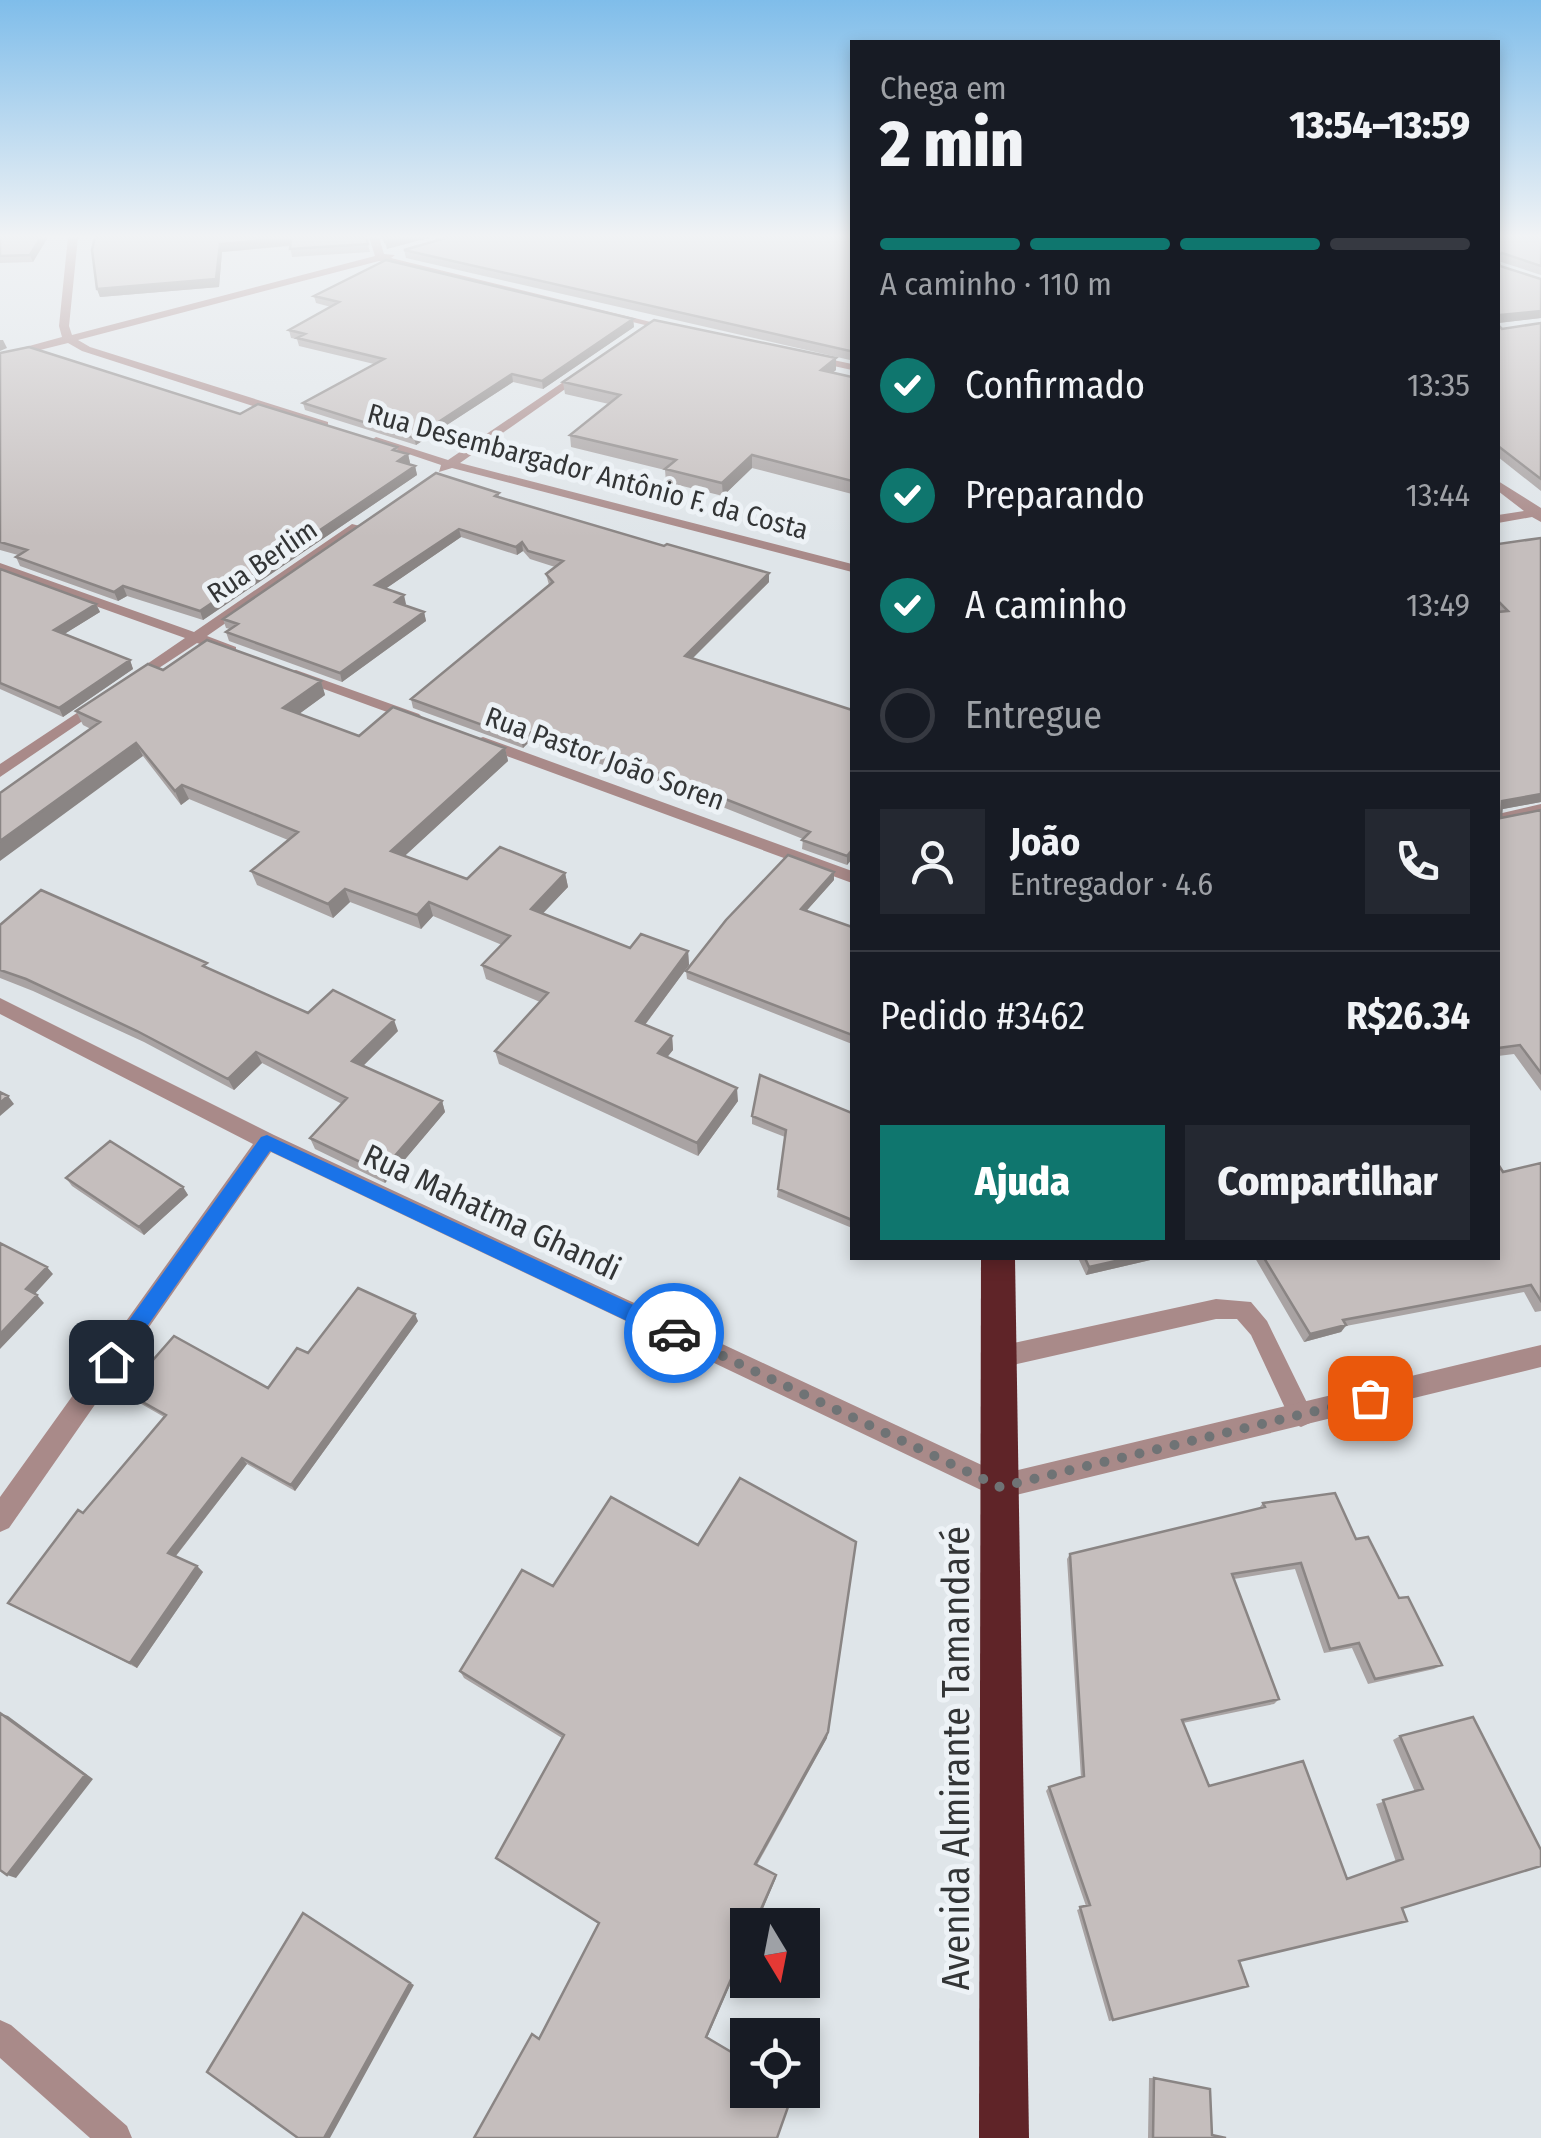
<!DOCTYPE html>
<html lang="pt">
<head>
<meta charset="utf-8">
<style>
	:root { --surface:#171b24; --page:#242831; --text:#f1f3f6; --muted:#9ea1a6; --line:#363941; --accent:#0f766e }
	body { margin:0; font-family:"Fira Sans Condensed",sans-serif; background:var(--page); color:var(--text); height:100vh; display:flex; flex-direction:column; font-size:38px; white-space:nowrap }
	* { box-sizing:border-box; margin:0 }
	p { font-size:32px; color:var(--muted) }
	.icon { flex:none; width:55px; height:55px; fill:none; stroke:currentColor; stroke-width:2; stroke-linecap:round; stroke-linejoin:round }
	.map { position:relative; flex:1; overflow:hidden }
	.panel { position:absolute; left:850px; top:40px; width:650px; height:1220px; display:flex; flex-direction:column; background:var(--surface); border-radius:0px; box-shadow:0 5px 15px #0003 }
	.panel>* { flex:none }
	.needle { width:65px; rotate:170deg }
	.fabs { position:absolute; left:730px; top:1908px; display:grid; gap:20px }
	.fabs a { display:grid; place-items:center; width:90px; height:90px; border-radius:0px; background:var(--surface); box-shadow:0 5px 15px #0003; font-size:50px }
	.pin { position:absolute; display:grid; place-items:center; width:85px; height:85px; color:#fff; margin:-42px; border-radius:20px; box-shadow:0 5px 15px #0006 }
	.courier { position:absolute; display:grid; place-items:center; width:100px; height:100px; margin:-50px; border:8px solid #1a73e8; border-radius:50%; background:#fff; color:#222; box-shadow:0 2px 12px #0007 }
	.headline em { font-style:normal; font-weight:800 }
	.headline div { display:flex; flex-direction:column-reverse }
	.headline { display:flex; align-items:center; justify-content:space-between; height:170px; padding:0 30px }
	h1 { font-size:65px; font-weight:800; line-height:75px }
	.bar { display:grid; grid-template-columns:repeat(4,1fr); gap:15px 10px; align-content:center; height:120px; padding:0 30px }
	.bar i { height:12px; border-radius:8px; background:var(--line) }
	.bar .on { background:var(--accent) }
	.bar p { grid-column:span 4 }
	.line { display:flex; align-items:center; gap:25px; padding:0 30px; border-top:2px solid var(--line) }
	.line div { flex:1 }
	.round { display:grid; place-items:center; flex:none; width:105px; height:105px; border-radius:0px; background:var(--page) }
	ol { padding:0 30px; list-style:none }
	li { display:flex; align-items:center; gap:30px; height:110px }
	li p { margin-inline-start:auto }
	li .icon { padding:10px; border-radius:50%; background:var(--accent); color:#fff; stroke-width:4 }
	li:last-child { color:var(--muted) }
	li i { width:55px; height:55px; border:5px solid var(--line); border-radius:50% }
	.button { display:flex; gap:20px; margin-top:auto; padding:20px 30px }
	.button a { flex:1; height:115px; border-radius:0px; background:var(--accent); color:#fff; font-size:40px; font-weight:800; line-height:115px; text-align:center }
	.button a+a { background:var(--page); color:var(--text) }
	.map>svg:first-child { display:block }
</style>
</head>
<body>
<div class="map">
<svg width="1541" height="2138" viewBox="0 0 1541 2138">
	<rect width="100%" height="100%" fill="#dfe5e9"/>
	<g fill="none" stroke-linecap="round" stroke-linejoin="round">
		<path fill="#a98a89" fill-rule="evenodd" d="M1216 1299 1251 1302 1267 1321 1313 1415 1310 1423 1301 1427 1292 1423 1251 1335 1237 1319H1216L1000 1368 992 1365 988 1357 992 1349 1000 1346Z"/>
		<path fill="#a98a89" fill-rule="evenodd" d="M68 237H78L69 326 72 335 375 256 369 237H379L384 254 395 255 391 258 679 329 674 332 379 261 78 340 90 347 328 422V428L324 429 82 351 68 343 0 360V354L62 337 59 326Z
			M810 355 852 364V370L806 360 805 358Z
			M584 368 590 371 588 373 460 463 852 564V572L452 468 439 472 441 465 370 441 376 437 448 460Z
			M1498 481 1541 508V522L1532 517 1498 523V515L1524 511 1498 491Z
			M352 524 364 527 207 636 236 647V653H226L197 643 133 685 128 683V677L185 638 0 572V563L194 632Z
			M296 670 419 714 422 717 414 722 409 720 291 677V671Z
			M101 697 106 699V705L0 777V764Z
			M483 737 852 871V883L477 745V739Z
			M1541 804V814L1498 824V814Z
			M0 998 274 1135 1001 1474 1541 1345V1367L1000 1499 271 1152 9 1528 0 1532V1497L253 1144 0 1014Z
			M0 2020 11 2025 127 2126 132 2138H90L0 2058Z"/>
		<path fill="#5f2428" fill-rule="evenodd" d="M981 1258H1015L1029 2138H979Z"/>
	</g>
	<path fill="#a9a3a3" d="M0 237H48L33 262 0 263Z
		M95 237H366L370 252 292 257 290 246 222 252 219 287 100 297 97 289Z
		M852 237V358L850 360 406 258 404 250Z
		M1498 237H1541V275L1498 261 1500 266 1541 279V318L1498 323Z
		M314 296 633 319 634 327 543 389 513 382 416 445 305 410 303 403 374 364 299 346 297 339 291 338 289 330 331 307 316 303Z
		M1541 323V491L1498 457V325L1502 329Z
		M0 353 240 414 397 447 398 451 408 454 410 463 408 464 415 466 417 475 203 620 127 596 118 601 20 566 16 557 18 555 0 550Z
		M836 358V370L833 372 852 377V494L752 468 723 496 666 482 665 470 571 447 570 435 609 404 565 394 563 382Z
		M499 493V497L769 582 692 658 852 710V859L847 865 802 849 803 839 662 783 529 742 523 748 413 708 411 699 549 585 546 574 555 567 530 559 523 551 517 555 461 537 385 589 406 604 404 606 424 612 426 621 342 682 229 641 226 632 230 629 226 628 223 619Z
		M1541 538V802L1502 809 1501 818 1541 810V1091L1514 1054 1498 1056V544Z
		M0 569 96 604 100 612 64 634 130 660 133 669 63 717 0 689Z
		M163 670 321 681 325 695 299 714 359 736 505 748 508 761 404 856 467 879 565 873 568 887 542 913 630 948 688 951 689 965 645 1025 672 1036 673 1050 667 1057 738 1101 698 1156 499 1064 495 1051 540 1002 486 979 482 965 502 945 433 916 421 929 350 902 333 918 257 885 251 871 288 840 189 799 181 805 143 756 83 725 76 711Z
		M834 880 806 911 852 927V1044L687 979 686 971Z
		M0 925 211 969 308 1013 398 1031 363 1066 442 1101 445 1112 385 1183 315 1149 310 1138 342 1104 262 1063 234 1090 144 1042 33 991 0 978Z
		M852 1113V1228L777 1197 785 1137 752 1124V1116Z
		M1541 1163V1311L1535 1312 1524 1292 1346 1326 1341 1332 1304 1342 1255 1258H1498L1503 1172Z
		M66 1178 183 1187 188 1195 144 1235 72 1186Z
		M1078 1258H1159L1086 1275Z
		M418 1321 295 1491 247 1464 176 1556 197 1566 203 1572 137 1668 8 1603 164 1417 131 1398 125 1392 268 1388 308 1353Z
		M1263 1503 1356 1539 1399 1598 1442 1665 1434 1669 1368 1684 1352 1648 1324 1653 1295 1569 1234 1579 1279 1699 1274 1704 1183 1723 1209 1786 1347 1879 1396 1862 1376 1804 1415 1792 1393 1740 1400 1736 1473 1717 1402 1908 1239 1961 1248 1986 1109 2021 1077 1910 1086 1906 1046 1791 1049 1787 1081 1778 1067 1559 1070 1554 1259 1508Z
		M460 1671 827 1738 757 1865 776 1875V1878L474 2138 532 2034 540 2038 599 1924 496 1858 562 1738 464 1678Z
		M1149 2078H1154L1212 2135 1226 2138H1148Z"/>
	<path fill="#8a8584" d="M41 237H48L33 262 30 255Z
		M401 237H432L387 249 385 242Z
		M291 238 293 245 222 252 219 287 100 297 97 289 220 244Z
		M1541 311V318L1498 323 1501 315Z
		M633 319 634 327 543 389 542 381Z
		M0 340H3L7 348 0 351Z
		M836 358V370L821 382V370Z
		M512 374 513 382 416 445 414 438Z
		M408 454 410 463 400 470 398 461Z
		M752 455V468L723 496 722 483Z
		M415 466 417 475 203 620 200 611Z
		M459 529 461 537 378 594 375 585Z
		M522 542 523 551 517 555 516 547Z
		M769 573V582L686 665 685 656Z
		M123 586 127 596 118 601 114 592Z
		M404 595 406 604 397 611 395 602Z
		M96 604 100 612 58 638 54 630Z
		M424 612 426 621 342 682 340 673Z
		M130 660 133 669 63 717 59 708Z
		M321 681 325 695 288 722 283 708Z
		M528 732 529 742 523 748 521 739Z
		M136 743 143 756 0 861V841Z
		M505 748 508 761 395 865 391 851Z
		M182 785 189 799 181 805 175 791Z
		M1541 794V802L1498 810 1502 801Z
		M852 850V859L847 865V856Z
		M834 872V880L801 917V909Z
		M565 873 568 887 534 923 531 909Z
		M345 889 350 902 333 918 328 904Z
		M429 902 433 916 421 929 417 915Z
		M688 951 689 965 638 1034 636 1021Z
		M394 1020 398 1031 357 1072 352 1061Z
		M672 1036 673 1050 660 1066 658 1053Z
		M256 1052 262 1063 234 1090 228 1079Z
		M737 1088 738 1101 698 1156 697 1143Z
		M8 1096 14 1104 0 1116V1103Z
		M442 1101 445 1112 385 1183 381 1172Z
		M183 1187 188 1195 144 1235 139 1227Z
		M1129 1258H1159L1086 1275 1089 1267Z
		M47 1267 53 1274 33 1296 26 1289Z
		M37 1295 44 1303 0 1349V1334Z
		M415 1314 418 1321 295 1491 291 1485Z
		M1346 1325 1341 1332 1304 1342 1310 1334Z
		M242 1458 247 1464 174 1558 168 1553Z
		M197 1566 203 1572 137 1668 130 1663Z
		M0 1713 8 1716 93 1779 16 1878 7 1875Z
		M828 1732 827 1738 755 1867V1864Z
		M776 1875V1878L756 1925H754Z
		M303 1913 414 1985 330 2138H324Z
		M748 1940V1944L707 2038 706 2037Z"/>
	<path fill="#c5bebd" stroke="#8a8584" stroke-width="2.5" d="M0 237H41L30 255 0 256Z
		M95 237H366L368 244 290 249 291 238 220 244 216 279 97 289 92 250Z
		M383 237H401L385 242Z
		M449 237H852V350L850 351 404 250Z
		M1498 237H1541V266L1502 253 1498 256Z
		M1498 257 1500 266 1541 279V311L1501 315 1498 325Z
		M386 260 633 319 542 381 512 374 414 438 303 403 384 359 297 338 305 334 289 330 339 302 314 296Z
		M654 320 836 358 821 370 852 377V481L752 455 722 483 665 469 676 460 570 435 620 395 563 382Z
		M1541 323V479L1498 446V325L1502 329Z
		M29 347 240 414 258 404 397 447 393 450 408 454 398 461 415 466 200 611 123 586 114 592 16 557 27 550 0 542V353Z
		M436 473 499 493 495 496 664 546 667 544 769 573 685 656 852 710V850L847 856 802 840 810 832 661 774 528 732 521 739 411 699 553 582 546 574 563 561 528 551 522 542 516 547 459 529 375 585 404 595 395 602 424 612 340 673 226 632 238 624 223 619Z
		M1541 538V794L1502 801 1501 818 1541 810V1073L1520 1045 1498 1048V612L1508 611 1498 601V544Z
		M0 569 96 604 54 630 130 660 59 708 0 683Z
		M207 640 321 681 283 708 359 736 393 707 505 748 391 851 467 879 500 847 565 873 531 909 630 948 641 934 688 951 636 1021 672 1036 658 1053 737 1088 697 1143 495 1051 548 993 482 965 510 936 429 902 417 915 345 889 328 904 251 871 298 832 182 785 175 791 136 743 0 841V793L100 722 76 711 148 664 163 670Z
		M788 855 834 872 801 909 852 927V1035L686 971 726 920Z
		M41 890 207 963 203 966 308 1013 333 990 394 1020 352 1061 442 1101 381 1172 310 1138 347 1098 256 1052 228 1079 137 1031 26 979 0 970V925Z
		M760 1075 852 1113V1220L778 1189 786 1130 752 1116Z
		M0 1092 8 1096 0 1103Z
		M110 1141 183 1187 139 1227 66 1178Z
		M1541 1163V1301L1531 1285 1343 1320 1346 1325 1310 1334 1264 1258H1498V1164L1503 1172Z
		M0 1243 47 1267 26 1289 37 1295 0 1334Z
		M1085 1258H1129L1089 1267Z
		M358 1288 415 1314 291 1485 242 1458 168 1553 197 1566 130 1663 8 1603 78 1510 83 1513 166 1415 125 1392 174 1336 268 1388 297 1348 308 1353Z
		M740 1478 856 1542 828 1732 755 1864 776 1875 754 1925H748V1940L706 2037 748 2062V2090H794L777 2138H474L532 2034 539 2039 599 1923 496 1858 564 1735 460 1671 522 1570 553 1586 611 1497 698 1545Z
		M1335 1493 1356 1539 1368 1537 1399 1598 1408 1597 1442 1665 1375 1679 1359 1643 1330 1649 1301 1563 1232 1574 1279 1699 1182 1720 1209 1786 1303 1761 1347 1879 1403 1859 1383 1800 1423 1789 1400 1736 1473 1717 1541 1850V1866L1402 1908 1407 1921 1239 1961 1248 1986 1113 2020 1080 1907 1090 1905 1049 1787 1084 1776 1070 1554 1265 1507 1263 1503Z
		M0 1713 85 1775 7 1875 0 1870Z
		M303 1913 410 1983 324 2138H298L207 2072Z
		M1154 2078 1210 2089 1212 2135 1226 2138H1153Z"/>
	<linearGradient id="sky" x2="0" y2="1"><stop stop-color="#7fbdea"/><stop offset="0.44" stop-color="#f1f3f5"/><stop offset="1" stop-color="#f1f3f5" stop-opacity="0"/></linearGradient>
	<rect width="1541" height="537" fill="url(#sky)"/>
	<path fill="#1a73e8" d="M267 1135 681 1327V1340H667L270 1151 118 1368H104V1355L261 1137Z"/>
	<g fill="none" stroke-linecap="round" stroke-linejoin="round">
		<path stroke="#6f7375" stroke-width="10" stroke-dasharray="0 18" d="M674 1333 1000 1487 1370 1398"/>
	</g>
	<g text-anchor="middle" stroke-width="10" stroke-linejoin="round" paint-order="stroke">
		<g font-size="28" fill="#333536" stroke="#edf2f6">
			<text transform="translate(588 471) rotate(15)" y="10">Rua Desembargador Antônio F. da Costa</text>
			<text transform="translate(262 561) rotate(-34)" y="10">Rua Berlim</text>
			<text transform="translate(605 758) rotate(20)" y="10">Rua Pastor João Soren</text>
		</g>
		<g font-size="32" fill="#333536" stroke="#edf2f6">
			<text transform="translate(492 1212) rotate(25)" y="11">Rua Mahatma Ghandi</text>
		</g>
		<g font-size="38" fill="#333536" stroke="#edf2f6">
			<text transform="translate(956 1758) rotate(-90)" y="13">Avenida Almirante Tamandaré</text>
		</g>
	</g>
</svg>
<div class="fabs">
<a><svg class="needle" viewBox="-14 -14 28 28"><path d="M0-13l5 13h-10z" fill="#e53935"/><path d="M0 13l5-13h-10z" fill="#9ea1a6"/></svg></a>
<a><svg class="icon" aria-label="locate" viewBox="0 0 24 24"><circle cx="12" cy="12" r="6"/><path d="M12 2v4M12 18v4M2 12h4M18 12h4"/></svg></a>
</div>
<div class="pin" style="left:1370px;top:1398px;background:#ea580c"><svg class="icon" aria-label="bag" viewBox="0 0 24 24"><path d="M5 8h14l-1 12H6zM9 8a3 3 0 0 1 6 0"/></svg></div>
<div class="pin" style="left:111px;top:1362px;background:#1f2937"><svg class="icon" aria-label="home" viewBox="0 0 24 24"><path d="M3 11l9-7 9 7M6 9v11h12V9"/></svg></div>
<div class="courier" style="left:674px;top:1333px"><svg class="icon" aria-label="car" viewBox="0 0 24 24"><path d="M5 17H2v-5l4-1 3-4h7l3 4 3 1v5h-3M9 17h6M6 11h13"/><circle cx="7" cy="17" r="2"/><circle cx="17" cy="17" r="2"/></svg></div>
<section class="panel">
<div class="headline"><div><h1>2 min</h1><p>Chega em</p></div><em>13:54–13:59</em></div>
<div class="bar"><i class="on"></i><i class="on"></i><i class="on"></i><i></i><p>A caminho · 110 m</p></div>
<ol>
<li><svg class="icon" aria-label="check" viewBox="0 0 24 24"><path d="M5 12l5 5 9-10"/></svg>Confirmado<p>13:35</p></li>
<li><svg class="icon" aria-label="check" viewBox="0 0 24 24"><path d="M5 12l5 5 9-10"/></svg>Preparando<p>13:44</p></li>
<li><svg class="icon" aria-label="check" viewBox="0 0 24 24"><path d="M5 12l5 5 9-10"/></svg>A caminho<p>13:49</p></li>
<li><i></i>Entregue</li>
</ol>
<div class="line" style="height:180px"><a class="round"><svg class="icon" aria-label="person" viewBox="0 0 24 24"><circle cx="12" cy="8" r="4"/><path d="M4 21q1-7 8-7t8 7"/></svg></a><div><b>João</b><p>Entregador · 4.6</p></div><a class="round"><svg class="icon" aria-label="phone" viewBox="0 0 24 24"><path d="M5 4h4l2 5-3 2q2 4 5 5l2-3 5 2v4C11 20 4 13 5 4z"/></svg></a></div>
<div class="line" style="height:130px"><div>Pedido #3462</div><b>R$26.34</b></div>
<div class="button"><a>Ajuda</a><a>Compartilhar</a></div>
</section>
</div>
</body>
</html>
